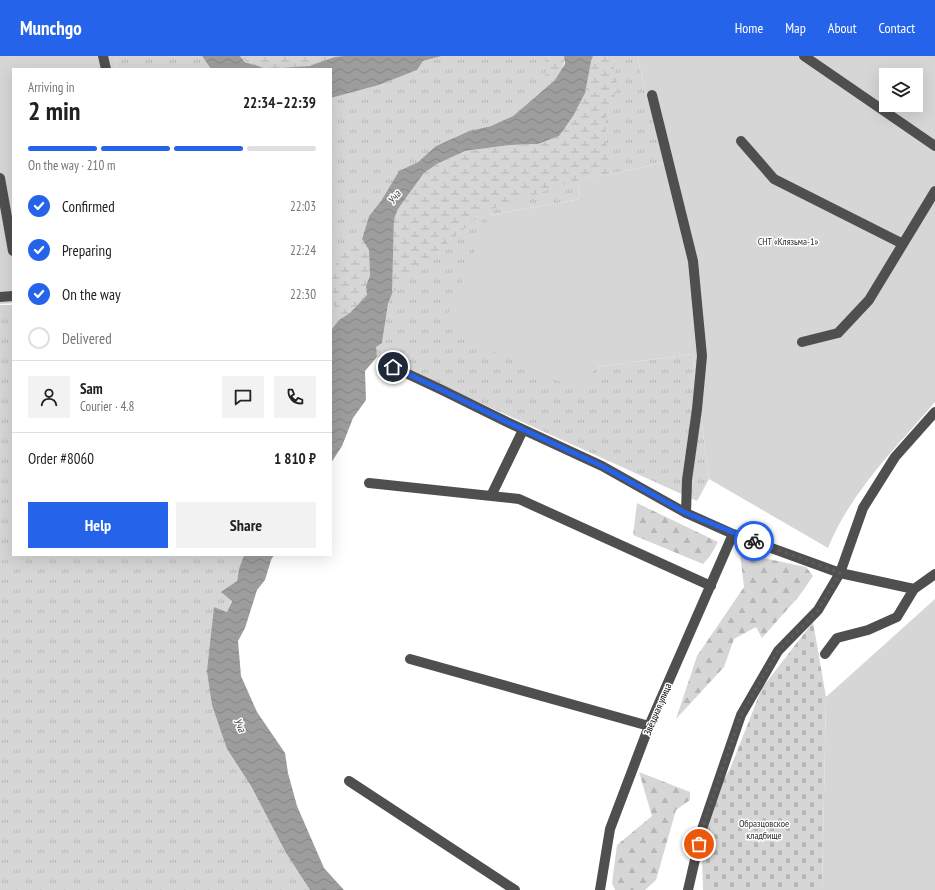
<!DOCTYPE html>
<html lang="en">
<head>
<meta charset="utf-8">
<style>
	:root { --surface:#fff; --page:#f2f2f2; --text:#222; --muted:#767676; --line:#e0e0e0; --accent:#2563eb }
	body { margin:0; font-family:"PT Sans Narrow",sans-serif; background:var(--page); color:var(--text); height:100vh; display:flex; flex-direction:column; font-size:15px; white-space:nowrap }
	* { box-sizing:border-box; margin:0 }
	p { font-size:13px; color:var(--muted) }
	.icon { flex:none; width:22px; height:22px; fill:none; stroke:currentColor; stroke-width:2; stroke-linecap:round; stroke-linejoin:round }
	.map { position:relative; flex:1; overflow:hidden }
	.panel { position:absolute; left:12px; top:12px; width:320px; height:488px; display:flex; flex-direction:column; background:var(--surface); border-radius:0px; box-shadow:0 4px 16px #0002 }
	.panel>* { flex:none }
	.fabs { position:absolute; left:879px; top:12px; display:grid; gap:8px }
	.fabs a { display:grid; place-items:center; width:44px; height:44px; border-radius:0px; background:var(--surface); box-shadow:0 4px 16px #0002; font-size:20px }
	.pin { position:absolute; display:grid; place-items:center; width:34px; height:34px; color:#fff; margin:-17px; border:2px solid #fff; border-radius:50%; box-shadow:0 1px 4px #0007 }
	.courier { position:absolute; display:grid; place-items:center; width:40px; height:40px; margin:-20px; border:3px solid #2563eb; border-radius:50%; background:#fff; color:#222; box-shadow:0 1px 5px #0007 }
	.summary em { font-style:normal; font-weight:700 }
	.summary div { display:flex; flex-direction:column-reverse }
	.summary { display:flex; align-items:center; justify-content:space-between; height:68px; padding:0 16px }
	h1 { font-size:26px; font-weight:700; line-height:30px }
	.bar { display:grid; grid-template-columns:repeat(4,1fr); gap:6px 4px; align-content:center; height:48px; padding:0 16px }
	.bar i { height:5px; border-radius:3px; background:var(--line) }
	.bar .on { background:var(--accent) }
	.bar p { grid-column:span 4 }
	.line { display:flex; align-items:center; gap:10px; padding:0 16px; border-top:1px solid var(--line) }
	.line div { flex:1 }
	.round { display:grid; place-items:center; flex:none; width:42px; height:42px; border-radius:0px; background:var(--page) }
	ol { padding:0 16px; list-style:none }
	li { display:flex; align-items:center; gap:12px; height:44px }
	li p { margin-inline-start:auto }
	li .icon { padding:4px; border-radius:50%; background:var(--accent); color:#fff; stroke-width:4 }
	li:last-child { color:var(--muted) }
	li i { width:22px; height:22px; border:2px solid var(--line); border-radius:50% }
	.primary-button { display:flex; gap:8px; margin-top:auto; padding:8px 16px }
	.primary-button a { flex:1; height:46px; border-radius:0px; background:var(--accent); color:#fff; font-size:16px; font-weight:700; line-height:46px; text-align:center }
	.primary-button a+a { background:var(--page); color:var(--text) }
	header { display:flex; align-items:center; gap:24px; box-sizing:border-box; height:56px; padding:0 20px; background:var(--accent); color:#fff }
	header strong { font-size:19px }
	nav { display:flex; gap:22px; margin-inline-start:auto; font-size:14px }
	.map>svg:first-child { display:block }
</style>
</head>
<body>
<header>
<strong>Munchgo</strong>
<nav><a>Home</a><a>Map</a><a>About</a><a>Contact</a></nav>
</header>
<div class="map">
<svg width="935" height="834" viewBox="0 0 935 834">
	<defs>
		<pattern id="grass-tufts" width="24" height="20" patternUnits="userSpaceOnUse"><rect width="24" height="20" fill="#d6d6d6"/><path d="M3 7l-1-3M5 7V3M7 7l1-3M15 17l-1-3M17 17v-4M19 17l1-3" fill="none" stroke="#b6b6b6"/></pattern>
		<pattern id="forest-firs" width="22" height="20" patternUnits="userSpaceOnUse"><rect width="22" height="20" fill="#d6d6d6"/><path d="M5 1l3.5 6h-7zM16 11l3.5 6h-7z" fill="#b6b6b6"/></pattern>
		<pattern id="wetland-marsh" width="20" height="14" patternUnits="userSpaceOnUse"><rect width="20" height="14" fill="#d6d6d6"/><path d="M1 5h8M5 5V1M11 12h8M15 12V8" fill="none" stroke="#b6b6b6"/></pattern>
		<pattern id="cemetery-stones" width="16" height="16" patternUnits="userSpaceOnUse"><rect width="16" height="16" fill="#d6d6d6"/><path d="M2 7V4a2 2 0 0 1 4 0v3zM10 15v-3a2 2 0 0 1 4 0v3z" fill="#b6b6b6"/></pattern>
		<pattern id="water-waves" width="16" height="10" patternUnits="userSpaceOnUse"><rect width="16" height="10" fill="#9d9d9d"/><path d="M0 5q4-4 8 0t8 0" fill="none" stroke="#858585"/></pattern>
	</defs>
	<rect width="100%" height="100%" fill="#fff"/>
	<path fill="url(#grass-tufts)" d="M115 0H202L211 13H117Z
		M442 0H564L555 24 513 60 491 70 469 75 436 90 418 106 399 115 381 145 369 160 362 183 369 194 370 220 367 239 350 257 339 264 331 274V42L379 29 417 14 423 5Z
		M593 0H637L664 107 578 124 580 143 490 159 596 311 693 298 709 423 697 445 447 332 408 312 377 301 375 291 382 287 388 248 392 238 394 163 559 80Z
		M0 249H13V499H244C237 518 235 538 227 556L214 551 227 693 251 730 286 797 310 834H0Z"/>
	<path fill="url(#forest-firs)" d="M637 447 718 486 710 500 703 508 633 479Z
		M740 497 806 511 813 520 800 539 762 582 756 571 734 583 724 611 676 663 697 600 744 531Z
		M639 716 690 736V744L676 754 656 824 645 834H615L612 827 617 789 652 760Z"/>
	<path fill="url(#wetland-marsh)" d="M240 0H343C331 2 320 8 307 10 288 13 253 17 240 0Z
		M545 0H564C566 14 556 23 546 32Z
		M593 0H606L613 7 618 31 605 65 607 99 612 117 578 124 485 155 414 215 392 238 394 163 398 153 424 117 437 108 465 95 510 89 538 88 559 80 573 60 585 37 591 5Z
		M362 183 369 194 370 220 366 230 367 239 350 257 339 264 331 239V215L346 193Z"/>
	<path fill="url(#cemetery-stones)" d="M813 566 826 641 822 834H703L701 763 730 713 762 632Z"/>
	<path fill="#d6d6d6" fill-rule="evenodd" d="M0 0H115L117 13H13V247L0 248Z
		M637 0H935V346C896 392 851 435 828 492L709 423 693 298 596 311 580 335 454 277 447 261 490 159 580 143 578 124 664 107ZM886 19H916V49H886Z
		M935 543V834H822L826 641Z"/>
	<path fill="url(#water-waves)" d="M202 0H240L245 6 267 13H211Z
		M343 0H442L423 5 417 14 379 29 331 42V13H268L309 10 335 1Z
		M564 0H593L591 5 585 37 573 60 559 80 538 88 510 89 465 95 437 108 424 117 398 153 394 163 392 238 388 248 382 287 376 291 377 301 365 315 366 344 353 362 342 390 331 407V274L339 264 350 257 367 239 366 230 370 220 369 194 362 183 369 160 381 145 399 115 418 106 436 90 469 75 491 70 513 60 555 24 565 8Z
		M244 499H274L271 504 265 524 257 534 245 572 238 585 241 620 257 656 285 697 288 717 297 750 324 812 344 834H310L286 797 251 730 227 693 212 649 207 615 214 551 227 556 232 545 221 536 237 525 239 513Z"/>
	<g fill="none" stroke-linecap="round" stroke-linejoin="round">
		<path stroke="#4f4f4f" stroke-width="10" d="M103 0 106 13
			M804 0 935 90
			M652 39 693 205 702 300 697 353 687 424 686 457
			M741 85 774 123 903 188
			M0 122 13 195
			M0 241 13 240
			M802 286 838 277 869 244 935 135
			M393 311 442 334 507 366 602 410 686 457 733 478 840 517 914 533
			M369 427 519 443 711 530
			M491 440 523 374
			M825 598 837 582 868 574 897 561 914 533 935 518
			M410 603 649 670
			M349 725 515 834
			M600 834 610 773 649 670 733 478
			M688 834 702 773 741 659 778 595 818 554 840 517 863 452 895 401 935 356"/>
	</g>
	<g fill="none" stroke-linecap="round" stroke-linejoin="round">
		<path stroke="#595959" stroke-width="4" stroke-dasharray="0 7.2" d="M699 788 702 773 741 659 778 595 818 554 840 517 754 485"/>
		<path stroke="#2563eb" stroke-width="5" d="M393 311 442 334 507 366 602 410 686 457 754 485"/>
	</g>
	<g text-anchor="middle" stroke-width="3" stroke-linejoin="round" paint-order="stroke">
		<g font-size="10" fill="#2d2d2d" stroke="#fff">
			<text x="788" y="189">СНТ «Клязьма-1»</text>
			<text x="764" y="771">Образцовское<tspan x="764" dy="12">кладбище</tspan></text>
		</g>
		<g font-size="10" fill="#000" stroke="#fff">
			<text transform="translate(657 653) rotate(-67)" y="4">Звёздная улица</text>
		</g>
		<g font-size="11" font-style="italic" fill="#3e3e3e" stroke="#fff">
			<text transform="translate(394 141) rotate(-54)" y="4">Уча</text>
			<text transform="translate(240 669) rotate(64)" y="4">Уча</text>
		</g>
	</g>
</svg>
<div class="fabs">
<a><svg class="icon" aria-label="layers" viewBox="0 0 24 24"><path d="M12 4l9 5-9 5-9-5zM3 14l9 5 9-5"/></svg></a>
</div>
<div class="pin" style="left:699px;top:788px;background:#ea580c"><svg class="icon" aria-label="bag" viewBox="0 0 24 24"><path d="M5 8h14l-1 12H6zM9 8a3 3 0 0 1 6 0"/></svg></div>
<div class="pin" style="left:393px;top:311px;background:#1f2937"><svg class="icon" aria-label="home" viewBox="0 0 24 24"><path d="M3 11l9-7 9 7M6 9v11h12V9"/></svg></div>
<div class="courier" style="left:754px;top:485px"><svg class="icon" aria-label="bike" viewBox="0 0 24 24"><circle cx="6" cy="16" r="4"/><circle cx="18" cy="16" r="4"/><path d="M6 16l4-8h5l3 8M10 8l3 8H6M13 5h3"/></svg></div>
<section class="panel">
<div class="summary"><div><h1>2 min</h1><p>Arriving in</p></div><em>22:34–22:39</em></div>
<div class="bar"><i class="on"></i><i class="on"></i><i class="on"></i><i></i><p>On the way · 210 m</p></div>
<ol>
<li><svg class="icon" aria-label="check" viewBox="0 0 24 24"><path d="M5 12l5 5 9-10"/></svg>Confirmed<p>22:03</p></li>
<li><svg class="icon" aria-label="check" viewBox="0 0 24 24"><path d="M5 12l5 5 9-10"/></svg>Preparing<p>22:24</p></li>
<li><svg class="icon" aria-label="check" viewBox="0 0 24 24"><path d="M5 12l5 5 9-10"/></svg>On the way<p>22:30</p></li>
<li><i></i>Delivered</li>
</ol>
<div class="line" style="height:72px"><a class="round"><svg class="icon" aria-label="person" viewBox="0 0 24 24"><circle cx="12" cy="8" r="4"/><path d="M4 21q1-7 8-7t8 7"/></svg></a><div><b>Sam</b><p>Courier · 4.8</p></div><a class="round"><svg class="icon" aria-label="chat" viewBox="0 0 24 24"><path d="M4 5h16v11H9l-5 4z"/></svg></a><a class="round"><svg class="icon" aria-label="phone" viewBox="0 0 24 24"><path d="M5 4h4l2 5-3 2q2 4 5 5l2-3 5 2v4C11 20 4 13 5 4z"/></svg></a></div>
<div class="line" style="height:52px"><div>Order #8060</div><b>1 810 ₽</b></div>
<div class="primary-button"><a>Help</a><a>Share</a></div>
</section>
</div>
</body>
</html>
